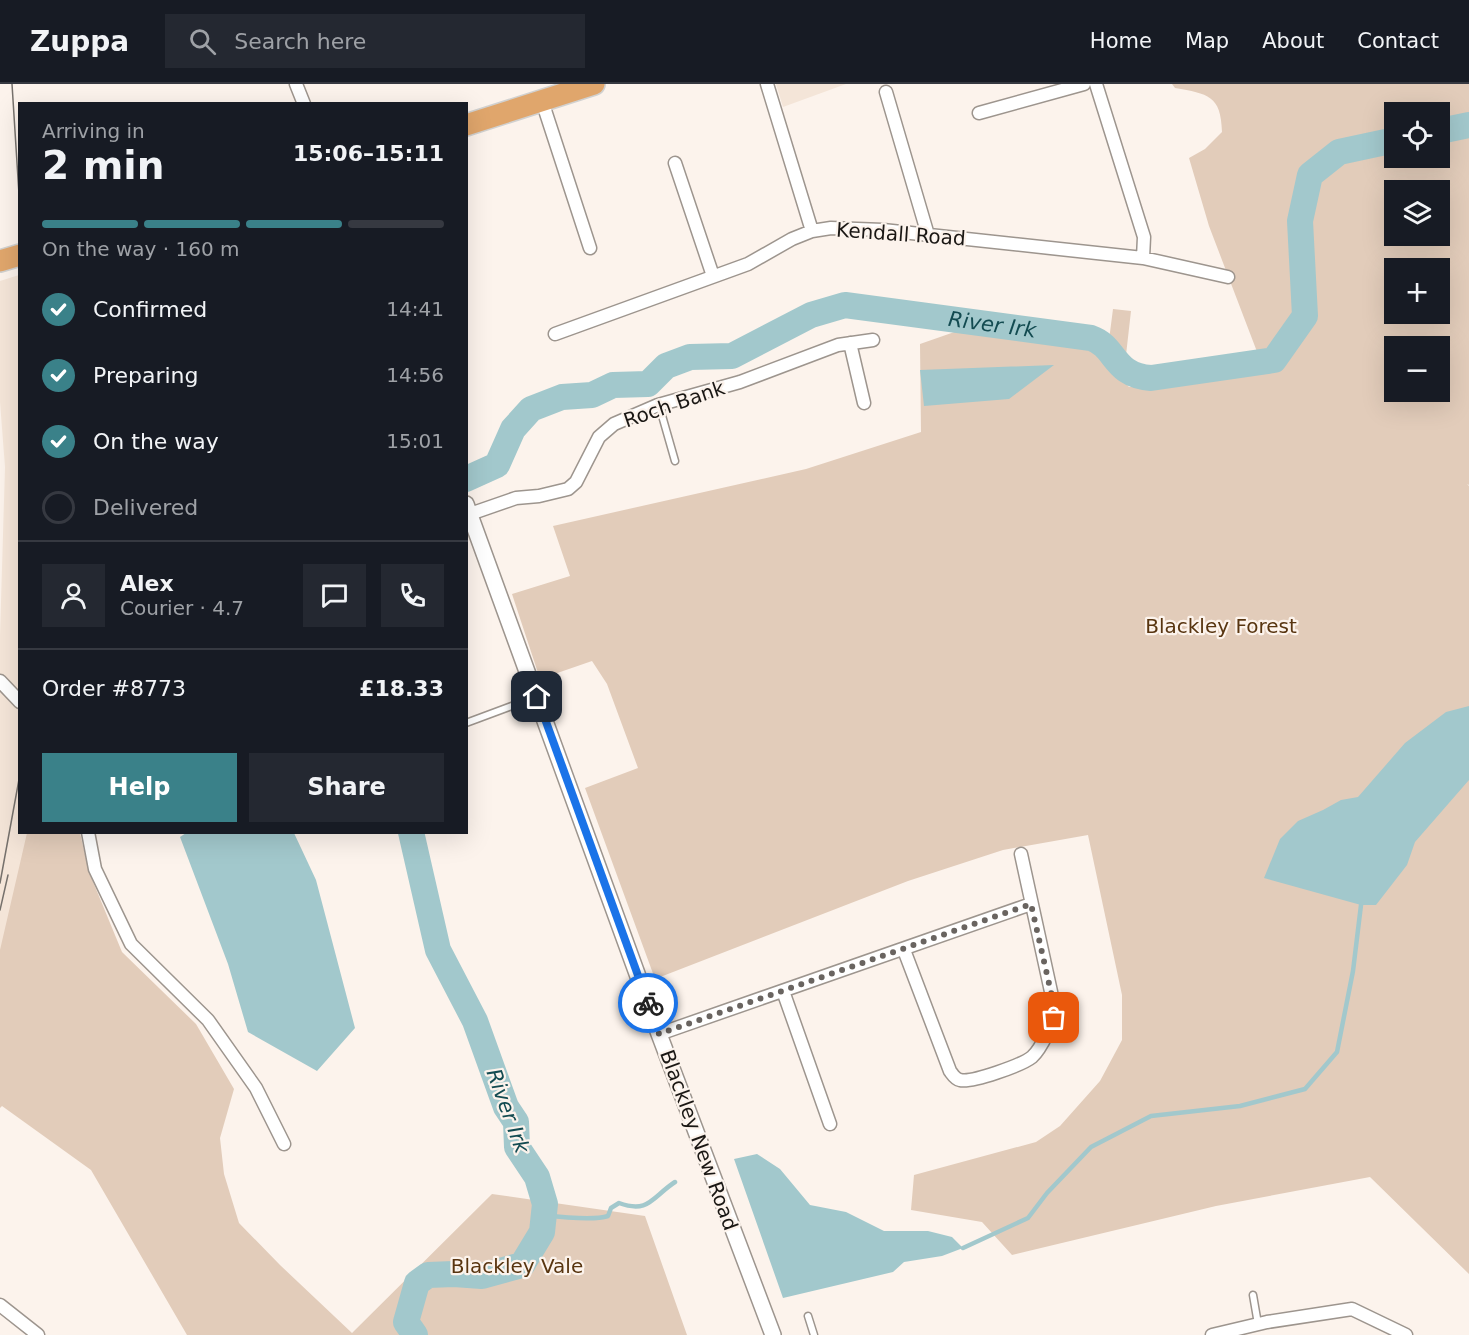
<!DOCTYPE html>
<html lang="en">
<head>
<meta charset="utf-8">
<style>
	:root { --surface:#171b24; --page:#242831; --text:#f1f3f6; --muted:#9ea1a6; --line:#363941; --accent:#3a8189 }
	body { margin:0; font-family:"DejaVu Sans",sans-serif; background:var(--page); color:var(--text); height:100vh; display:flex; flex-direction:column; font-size:22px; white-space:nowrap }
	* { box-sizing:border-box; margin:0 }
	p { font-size:20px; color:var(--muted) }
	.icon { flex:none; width:33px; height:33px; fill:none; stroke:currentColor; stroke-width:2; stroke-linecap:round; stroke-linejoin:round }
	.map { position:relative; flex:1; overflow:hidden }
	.side { position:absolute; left:18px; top:18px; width:450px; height:732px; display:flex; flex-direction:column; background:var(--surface); border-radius:0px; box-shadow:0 6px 24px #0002 }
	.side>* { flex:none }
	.buttons { position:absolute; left:1384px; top:18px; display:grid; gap:12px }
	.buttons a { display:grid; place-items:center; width:66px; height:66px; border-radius:0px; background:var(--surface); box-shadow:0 6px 24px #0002; font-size:30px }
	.pin { position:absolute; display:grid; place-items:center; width:51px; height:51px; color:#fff; margin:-26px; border-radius:12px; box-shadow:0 3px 9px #0006 }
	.courier { position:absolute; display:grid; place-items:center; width:60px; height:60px; margin:-30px; border:4px solid #1a73e8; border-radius:50%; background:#fff; color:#222; box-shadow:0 2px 8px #0007 }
	.summary em { font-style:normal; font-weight:800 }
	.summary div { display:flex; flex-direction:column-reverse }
	.summary { display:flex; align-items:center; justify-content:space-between; height:102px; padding:0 24px }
	h1 { font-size:39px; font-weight:800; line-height:45px }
	.bar { display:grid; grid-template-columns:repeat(4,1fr); gap:9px 6px; align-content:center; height:72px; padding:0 24px }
	.bar i { height:8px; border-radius:4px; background:var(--line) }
	.bar .selected { background:var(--accent) }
	.bar p { grid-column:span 4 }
	.line { display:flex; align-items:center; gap:15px; padding:0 24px; border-top:2px solid var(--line) }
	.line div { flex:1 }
	.round { display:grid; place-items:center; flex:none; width:63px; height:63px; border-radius:0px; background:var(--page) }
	ol { padding:0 24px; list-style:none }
	li { display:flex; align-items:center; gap:18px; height:66px }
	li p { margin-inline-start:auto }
	li .icon { padding:6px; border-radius:50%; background:var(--accent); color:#fff; stroke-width:4 }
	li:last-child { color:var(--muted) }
	li i { width:33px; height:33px; border:3px solid var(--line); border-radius:50% }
	.action { display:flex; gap:12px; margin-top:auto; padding:12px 24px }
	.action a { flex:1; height:69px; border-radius:0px; background:var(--accent); color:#fff; font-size:24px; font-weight:800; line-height:69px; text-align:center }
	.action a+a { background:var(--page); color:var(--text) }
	header { display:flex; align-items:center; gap:36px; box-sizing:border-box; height:84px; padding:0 30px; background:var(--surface); border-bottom:2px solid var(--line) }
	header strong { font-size:28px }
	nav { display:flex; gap:33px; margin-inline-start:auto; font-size:21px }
	.search { width:420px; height:54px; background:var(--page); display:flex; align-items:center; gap:15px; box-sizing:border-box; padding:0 21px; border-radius:0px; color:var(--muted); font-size:22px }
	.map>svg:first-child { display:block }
</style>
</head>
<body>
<header>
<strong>Zuppa</strong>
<div class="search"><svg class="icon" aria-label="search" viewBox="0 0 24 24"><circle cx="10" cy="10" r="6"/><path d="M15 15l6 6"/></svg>Search here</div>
<nav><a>Home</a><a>Map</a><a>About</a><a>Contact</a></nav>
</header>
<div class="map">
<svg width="1469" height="1251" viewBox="0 0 1469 1251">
	<rect width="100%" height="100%" fill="#fcf3ec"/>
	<path fill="#f4e5d8" d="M776 0H846L783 23Z
		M19 191 20 748 59 749 0 1023V552L5 383 0 318V197Z"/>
	<path fill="#e2ccba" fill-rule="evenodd" d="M1172 0H1469V401L1467 400 1469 402V1190L1370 1093 1216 1122 1012 1171 982 1138 911 1126 914 1091 1036 1058 1060 1042 1100 997 1122 956V911L1088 751 1003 766 908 797 655 895 585 704 638 684 607 600 592 577 540 595 512 510 570 492 553 442 806 385 921 348 920 260 963 245 1031 253 1095 263 1129 303 1264 286 1209 142 1189 74 1205 65 1222 48C1221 11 1208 10 1175 4ZM1395 28H1440V74H1395ZM1395 106H1440V152H1395ZM1395 184H1440V230H1395ZM1395 262H1440V308H1395Z
		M1113 225 1131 227 1126 271 1109 256Z
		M27 749H80L89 788 122 868 196 940 234 1005 220 1054 224 1090 239 1139 280 1181 352 1249 492 1110 645 1132 687 1251H187L91 1086 2 1022 0 1024V866Z"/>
	<path fill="#a2c8cc" d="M1054 281 1009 315 924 322 920 286Z
		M1469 622V696L1415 758 1407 781 1376 821H1361L1264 794 1280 755 1298 737 1323 726 1341 716 1358 713 1405 659 1446 628Z
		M186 749H294L316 796 355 944 317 987 248 948 228 880 180 753Z
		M757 1070 780 1085 810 1121 846 1128 884 1147H928L952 1153 963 1164 942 1172 904 1178 893 1188 783 1214 734 1075Z"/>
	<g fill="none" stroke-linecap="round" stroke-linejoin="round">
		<path stroke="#a2c8cc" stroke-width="4.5" d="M544 1131C560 1133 593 1137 608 1132L611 1124 619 1119C649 1130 652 1113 675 1098
			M963 1164 1028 1134 1047 1109 1091 1063 1151 1032 1240 1022 1305 1005 1337 968 1353 887 1361 821"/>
		<g stroke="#a2c8cc" stroke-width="26">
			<path d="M1440 47 1469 41"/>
			<path id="s1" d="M466 395 497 381 513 345 531 325 562 313 592 311 613 301 648 300 666 282 690 273 732 272 811 231 845 221 1091 254C1117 263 1112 291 1151 294L1274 276 1305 232 1300 137 1310 91 1339 68 1395 56"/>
			<path d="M411 748 438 866 475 937 506 1023 516 1038 517 1063 537 1093 545 1120 542 1148 522 1181 482 1192 454 1190 428 1191 417 1199 406 1238 415 1251"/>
		</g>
		<defs>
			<path id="service" d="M659 321 675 377
				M466 639 536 613
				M1253 1211 1258 1240
				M808 1232 814 1251"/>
			<path id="minor" d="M296 0 304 20
				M767 0 812 147
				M1096 0 1144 153 1143 174
				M886 8 928 151
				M542 17 590 164
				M979 29 1084 0
				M675 79 713 192
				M555 250 748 180 792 155 812 147 831 144 883 146 1143 174 1228 193
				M850 259 864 319
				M470 430 516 414 539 412 568 405 576 398 599 353 614 340 658 321 740 298 838 261 873 256
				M0 597 20 618
				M88 748 95 785 131 860 208 936 256 1004 284 1060
				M904 866 950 987C953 991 955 995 960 996 972 999 1022 981 1032 973 1041 965 1054 938 1055 926L1021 770
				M783 907 830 1040
				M659 950 1031 820
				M0 1221 38 1251
				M1212 1251 1267 1238 1352 1225 1406 1251"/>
			<path id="tertiary" d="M466 420 659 950 773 1251"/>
			<path id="trunk" d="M466 41 594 0
				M0 177 20 171"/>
		</defs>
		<use href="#service" stroke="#9d958e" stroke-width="9"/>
		<use href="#minor" stroke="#9d958e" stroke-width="15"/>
		<use href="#tertiary" stroke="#9d958e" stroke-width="18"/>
		<use href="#trunk" stroke="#d1d1d0" stroke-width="24"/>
		<use href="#service" stroke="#fff" stroke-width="6"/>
		<use href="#minor" stroke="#fff" stroke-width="12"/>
		<use href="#tertiary" stroke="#fff" stroke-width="15"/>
		<use href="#trunk" stroke="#e0a66c" stroke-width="21"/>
		<path stroke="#76716c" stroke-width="1.5" d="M12 0 20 126
			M0 799 20 690
			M0 826 8 791"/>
	</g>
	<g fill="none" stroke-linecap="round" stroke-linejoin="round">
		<path stroke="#696460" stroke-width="6" stroke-dasharray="0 10.8" d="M648 919 659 950 1031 820 1055 926 1054 934"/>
		<path stroke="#1a73e8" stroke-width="8" d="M537 613 648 919"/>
	</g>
	<g text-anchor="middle" stroke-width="4.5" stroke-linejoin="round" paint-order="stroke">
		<g font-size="20" fill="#1a1714" stroke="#fcf3ec">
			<text transform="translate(901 150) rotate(4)" y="7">Kendall Road</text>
			<text transform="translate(674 320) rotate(-19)" y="7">Roch Bank</text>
			<text transform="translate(699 1056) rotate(70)" y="7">Blackley New Road</text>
		</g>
		<g font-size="20" fill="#583510" stroke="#fcf3ec">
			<text x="1221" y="549">Blackley Forest</text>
			<text x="517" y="1189">Blackley Vale</text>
		</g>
		<g font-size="21" font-style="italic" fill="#134b51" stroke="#fcf3ec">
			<text dy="7" stroke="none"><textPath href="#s1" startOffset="588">River Irk</textPath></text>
			<text transform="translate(508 1027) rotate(70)" y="7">River Irk</text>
		</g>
	</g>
</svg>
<div class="buttons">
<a><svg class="icon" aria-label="locate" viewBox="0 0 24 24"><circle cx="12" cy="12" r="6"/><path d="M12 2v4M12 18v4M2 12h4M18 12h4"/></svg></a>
<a><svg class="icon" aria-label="layers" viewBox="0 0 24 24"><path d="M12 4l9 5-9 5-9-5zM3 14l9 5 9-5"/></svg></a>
<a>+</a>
<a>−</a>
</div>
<div class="pin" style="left:1054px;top:934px;background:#ea580c"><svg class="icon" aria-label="bag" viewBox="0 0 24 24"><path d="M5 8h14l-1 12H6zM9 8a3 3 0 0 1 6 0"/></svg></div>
<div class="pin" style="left:537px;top:613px;background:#1f2937"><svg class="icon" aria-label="home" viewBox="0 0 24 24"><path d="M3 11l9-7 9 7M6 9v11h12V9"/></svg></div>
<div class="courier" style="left:648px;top:919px"><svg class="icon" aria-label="bike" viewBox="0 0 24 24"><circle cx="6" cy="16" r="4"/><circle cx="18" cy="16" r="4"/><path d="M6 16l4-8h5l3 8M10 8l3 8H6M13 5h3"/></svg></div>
<section class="side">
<div class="summary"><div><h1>2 min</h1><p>Arriving in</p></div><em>15:06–15:11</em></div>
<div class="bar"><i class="selected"></i><i class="selected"></i><i class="selected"></i><i></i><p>On the way · 160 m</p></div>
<ol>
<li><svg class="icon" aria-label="check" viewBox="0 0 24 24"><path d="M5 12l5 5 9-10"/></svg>Confirmed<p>14:41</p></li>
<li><svg class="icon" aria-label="check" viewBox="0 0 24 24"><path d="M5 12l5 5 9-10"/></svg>Preparing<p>14:56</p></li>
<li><svg class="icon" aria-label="check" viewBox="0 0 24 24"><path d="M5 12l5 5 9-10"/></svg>On the way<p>15:01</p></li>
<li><i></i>Delivered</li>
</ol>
<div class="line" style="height:108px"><a class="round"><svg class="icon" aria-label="person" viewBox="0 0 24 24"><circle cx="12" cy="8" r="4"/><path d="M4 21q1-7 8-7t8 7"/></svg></a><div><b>Alex</b><p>Courier · 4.7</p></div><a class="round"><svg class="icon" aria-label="chat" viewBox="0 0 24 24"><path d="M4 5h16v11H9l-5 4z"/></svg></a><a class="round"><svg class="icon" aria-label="phone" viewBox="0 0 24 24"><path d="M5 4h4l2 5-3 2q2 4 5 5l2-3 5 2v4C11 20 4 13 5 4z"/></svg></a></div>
<div class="line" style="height:78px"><div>Order #8773</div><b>£18.33</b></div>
<div class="action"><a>Help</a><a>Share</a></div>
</section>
</div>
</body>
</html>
